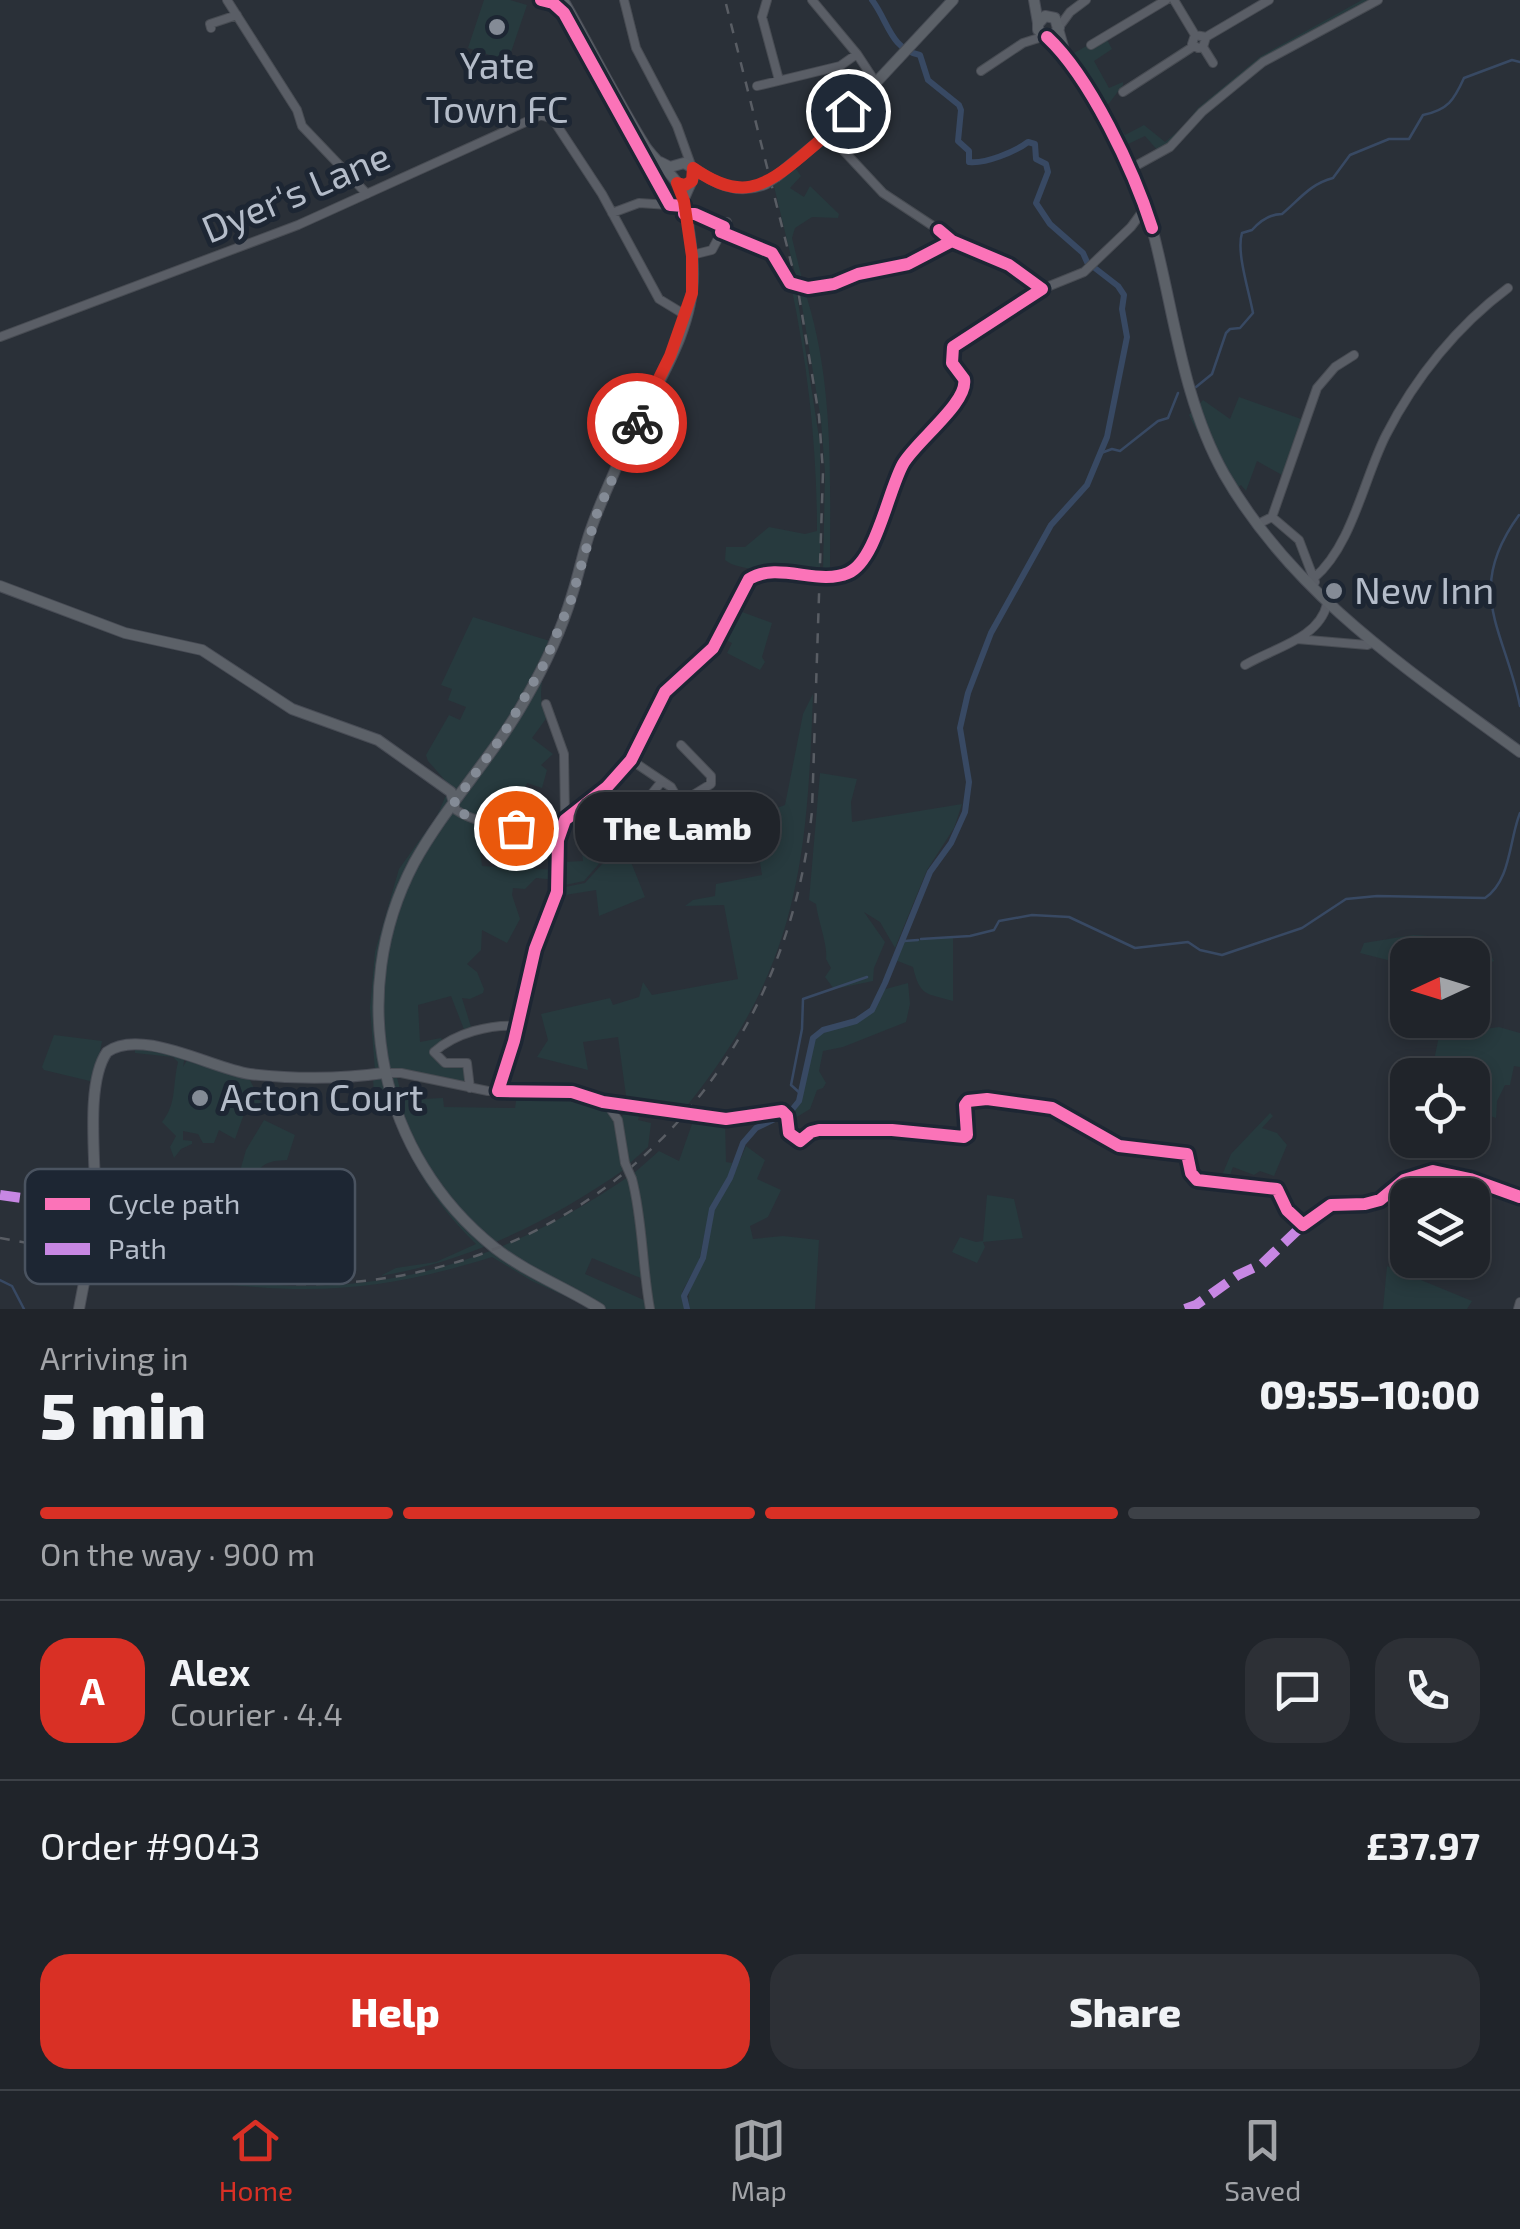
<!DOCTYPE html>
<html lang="en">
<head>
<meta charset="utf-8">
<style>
	:root { --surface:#20242a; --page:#2d3036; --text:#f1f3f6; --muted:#a2a4a8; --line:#3d4147; --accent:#d93025 }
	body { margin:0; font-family:"Exo 2",sans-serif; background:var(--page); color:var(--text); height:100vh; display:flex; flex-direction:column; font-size:38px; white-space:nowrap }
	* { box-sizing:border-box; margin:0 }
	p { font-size:32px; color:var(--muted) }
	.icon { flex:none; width:55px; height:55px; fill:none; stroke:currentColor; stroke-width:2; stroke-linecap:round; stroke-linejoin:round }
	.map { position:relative; height:1309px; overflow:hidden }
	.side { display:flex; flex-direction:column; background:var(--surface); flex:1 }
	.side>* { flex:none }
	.needle { width:65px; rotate:266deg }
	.tools { position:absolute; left:1390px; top:938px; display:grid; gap:20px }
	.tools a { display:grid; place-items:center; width:100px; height:100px; border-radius:20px; background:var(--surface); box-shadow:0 5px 15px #0003,0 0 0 2px var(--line); font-size:50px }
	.pin { position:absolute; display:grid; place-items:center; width:85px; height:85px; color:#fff; margin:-42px; border:5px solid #fff; border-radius:50%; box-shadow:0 2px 10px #0007 }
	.courier { position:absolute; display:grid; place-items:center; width:100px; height:100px; margin:-50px; border:8px solid #d93025; border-radius:50%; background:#fff; color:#222; box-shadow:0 2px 12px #0007 }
	.bubble { position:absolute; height:70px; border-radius:30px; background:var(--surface); box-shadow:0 5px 15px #0003,0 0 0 2px var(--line); font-size:32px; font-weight:800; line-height:70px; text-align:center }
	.head em { font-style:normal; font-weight:800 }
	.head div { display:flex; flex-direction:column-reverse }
	.head { display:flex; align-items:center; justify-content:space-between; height:170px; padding:0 40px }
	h1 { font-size:65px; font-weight:800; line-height:75px }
	.bar { display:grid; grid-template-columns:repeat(4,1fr); gap:15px 10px; align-content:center; height:120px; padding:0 40px }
	.bar i { height:12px; border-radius:8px; background:var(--line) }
	.bar .active { background:var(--accent) }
	.bar p { grid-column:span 4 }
	.line { display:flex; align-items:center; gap:25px; padding:0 40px; border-top:2px solid var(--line) }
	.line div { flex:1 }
	.round { display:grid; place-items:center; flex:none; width:105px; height:105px; border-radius:30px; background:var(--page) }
	.button { display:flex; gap:20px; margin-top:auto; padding:20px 40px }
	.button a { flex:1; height:115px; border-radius:30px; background:var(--accent); color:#fff; font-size:40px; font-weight:800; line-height:115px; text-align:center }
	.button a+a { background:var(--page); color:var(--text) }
	.dock { display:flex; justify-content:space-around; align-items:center; height:140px; border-top:2px solid var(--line); background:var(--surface); font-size:28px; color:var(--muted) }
	.dock a { display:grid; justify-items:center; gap:5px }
	.dock .active { color:var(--accent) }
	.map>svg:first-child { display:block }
</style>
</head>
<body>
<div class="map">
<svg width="1520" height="1309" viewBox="0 0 1520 1309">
	<rect width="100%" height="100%" fill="#2a3038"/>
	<path fill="#273a3e" d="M484 0H510L527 5 508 61 468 48Z
		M1362 0H1370L1272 54 1159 152 1145 136 1124 146 1073 61 1072 54 1105 36 1112 49 1094 61 1109 88 1123 82V85L1107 106 1125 135 1144 125 1165 142 1183 127 1198 108 1261 56Z
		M794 166 801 176 790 188 804 197 810 186 839 214 838 218 812 217 795 228 792 238 802 279 812 282 805 286 797 282 773 182Z
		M791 285 796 288 820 444V573C797 572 740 573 725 560L726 547H745L769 527 805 534 817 531C817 448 808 367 791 285Z
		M799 288 809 293 807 298C834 386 830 478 830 568L836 571 823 573 825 472 821 420Z
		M1239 397 1301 419 1282 475 1257 461 1246 491 1241 485 1229 494 1189 415 1203 400 1230 419Z
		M734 609 772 623 762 657 765 662 760 670 727 653 732 643 722 638Z
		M473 617 553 642C546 663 533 699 548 716L532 738 553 754 541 765 547 770 542 788 527 783 519 811 497 807 493 821H471L477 825 482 866 557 870V880L536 878 525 889 513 888 512 895 520 919 507 943 482 930 481 950 467 964 477 972 484 989 483 993 470 999 462 998 472 1030 465 1032 451 996 418 1005 420 1042 441 1038 443 1041 432 1050 442 1063H464L468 1086 391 1068 375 1070 370 1008 375 952 399 869 437 816 450 786 428 761 426 755 449 715 460 720 466 707 448 700 452 689 441 685Z
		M813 694C807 868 797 971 682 1112L627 1103 618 1037 583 1042 588 1070 537 1057 548 1040 541 1014 610 998 613 1005 639 997 643 982 652 995 738 979 724 905 685 906 693 900 715 896 716 884 762 875 759 856 763 854 710 846 680 834 683 830 699 823 696 819 721 807C739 820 766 812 785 805L803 714Z
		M820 773 857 779 851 802 852 822 962 804 954 828 927 870 895 948 880 922 864 912 885 942 874 968 873 981 834 989 825 977 831 968 826 959C828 945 818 921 816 904L809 900Z
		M615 782 640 839 625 847 645 897 599 916 596 890 559 896 560 888 585 883 603 863 623 850 604 858 584 881 560 886 563 862 583 861 582 852 599 845 584 806Z
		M1413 935C1438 936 1464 940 1488 949L1494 961 1473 970 1472 955H1408L1407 965 1360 953 1364 943Z
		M953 936V1001C926 993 920 997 913 967L895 960 904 941Z
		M908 983 910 1004 906 1022 843 1047 823 1051 819 1071 826 1083 823 1088 817 1090 810 1109 787 1123 785 1114 801 1094 813 1038C843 1014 860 1033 882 990Z
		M1472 1019 1480 1021 1485 1029 1499 1027 1520 1033V1067L1514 1066 1510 1085H1505L1497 1101 1496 1118 1473 1110 1472 1075H1431L1440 1031 1446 1025 1444 1020Z
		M54 1035 102 1041 94 1082 44 1070 42 1067Z
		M135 1047 185 1056 183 1067 187 1060 249 1078 261 1103 255 1110V1105L248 1103 235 1139 219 1130 214 1143H203L198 1134 183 1131V1140L192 1141V1144L181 1149 174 1158 170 1147 176 1136 162 1122C177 1103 172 1088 178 1062L173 1057 135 1053Z
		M396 1074 403 1100 443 1098 444 1107 515 1108 517 1094C541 1095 598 1090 612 1112 622 1127 619 1152 625 1169 550 1221 471 1261 380 1276L396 1268 436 1262 476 1244C433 1202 406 1156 387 1099L374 1098 373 1076Z
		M626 1107 641 1110 638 1120 651 1123 648 1147 629 1164 621 1119Z
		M1270 1113 1273 1116 1262 1128 1277 1133 1287 1145 1274 1176 1260 1171 1254 1175 1233 1167 1228 1180H1220L1231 1154Z
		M706 1118 725 1119 726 1162 732 1163 729 1177 710 1209 699 1261 682 1292 685 1309H652C645 1264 645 1218 633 1174L659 1151 679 1161 692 1124 705 1125Z
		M264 1120 295 1135 287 1160C266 1161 260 1164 251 1184L243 1186 238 1178 246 1150Z
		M746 1146 765 1160 757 1179 781 1190 768 1217 750 1226 753 1239 783 1236 819 1240 815 1309H690C683 1288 702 1271 707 1250 710 1237 708 1223 714 1211 724 1188 737 1169 746 1146Z
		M628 1177 638 1216 643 1279 592 1258 585 1274 646 1301 647 1309H593L532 1281 492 1257C408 1283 343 1294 255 1287 229 1285 202 1284 178 1273 219 1275 259 1286 300 1286 424 1286 526 1246 628 1177Z
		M987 1195 1014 1199 1023 1238 983 1242 985 1247 977 1263 952 1252 960 1237 976 1242 983 1241Z
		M1387 1266 1472 1301 1467 1309H1383Z"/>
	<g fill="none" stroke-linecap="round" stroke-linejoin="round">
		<path stroke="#384963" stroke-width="2.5" d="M1196 387 1212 374 1226 333 1230 329 1240 328 1253 313C1249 291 1236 252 1242 233L1252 230C1260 221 1270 214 1282 214 1300 199 1310 184 1333 178L1350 155 1389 139H1409L1423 115C1448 110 1454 100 1464 78L1512 60 1520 62
			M1101 453 1112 449 1120 451 1158 421 1168 418 1178 393
			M1519 515C1463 592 1505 630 1520 706
			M921 939 970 936 994 930 999 921 1032 915 1069 917 1135 948 1188 942 1200 950 1222 955 1302 928 1346 899 1377 896 1485 898C1511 881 1509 840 1520 813
			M904 941 918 940
			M801 1094 791 1085 802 1029 803 999 867 977
			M0 1280 12 1286 24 1309"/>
		<path stroke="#384963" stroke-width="6" d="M687 1309 684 1296 703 1258 712 1209 730 1178 743 1143 756 1128 791 1111 799 1101 813 1038 823 1030 856 1021 872 1010 885 983 930 872 951 843 965 812 969 782 960 728 968 693 991 633 1051 525 1087 485 1107 437 1127 337 1122 309 1124 295 1118 286 1087 262 1083 253 1050 224 1036 203 1048 172 1046 164 1036 159 1035 144 1028 142C1015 152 985 164 969 162V151L958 141 961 110 959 105 928 80 920 55C891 50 888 21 872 0"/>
		<defs>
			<path id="minor" d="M227 0 297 110 302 126 367 194
				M541 0 553 3
				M624 0 636 48 677 126 691 165
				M767 0 762 17 779 80
				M812 0 857 54 876 83
				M1174 0 1195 35
				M1059 27 1070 12 1086 0
				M211 28 210 24 237 15
				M1206 37 1203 47 1198 48 1192 44 1195 35 1206 37 1269 0
				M1091 45 1166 0
				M1203 47 1213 63
				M981 71 1023 43 1045 36
				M757 86 840 66 857 54
				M1123 92 1194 46
				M828 134 883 193 939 230
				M1130 169 1170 147 1202 112 1263 62 1378 0
				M612 213 639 203 684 206
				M721 232 772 253 790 283
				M692 255 712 250 727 222
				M804 288 834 284 858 274 908 264 955 240 1009 265 1042 289
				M0 337 298 225 541 115 550 118 556 124 602 194 659 299 687 316
				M1272 517 1299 540 1315 582
				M1258 524 1272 517 1317 388 1335 367 1354 355
				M864 557 875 537 897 474 911 451 964 394V379L952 363 953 347 1042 289 1084 272 1131 227 1145 208
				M1314 578C1352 546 1364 478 1386 435 1415 378 1457 326 1508 288
				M1297 639 1367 645 1372 643
				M1245 665C1273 648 1319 639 1327 604
				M546 704 564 754 565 816
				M631 760 671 787 680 803
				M662 781 642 806 645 818 654 819 711 784V776L681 745
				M454 803 456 810C487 831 528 821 558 840
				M384 1073H401L488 1091 572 1092 603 1102 726 1119 782 1111C793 1120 783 1135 800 1141L815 1130
				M470 1088 467 1063H445L434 1052C455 1033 490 1024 518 1026
				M498 1091 514 1041 535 949 557 892 558 840 565 820 607 787 631 760 665 692 713 648 740 591 752 576
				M607 1104 618 1120 625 1163
				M1182 1152 1189 1157 1193 1178 1277 1189 1287 1210 1303 1225 1331 1205 1365 1204 1380 1200 1404 1180 1433 1171 1470 1179 1520 1197
				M632 1179C643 1221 642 1266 650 1309
				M1518 1309 1520 1302"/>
			<path id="major" d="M563 0C591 49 616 99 645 146 655 161 671 172 680 187 685 196 693 255 693 269 696 333 648 396 623 452 612 478 600 503 591 529 583 551 579 574 572 595 561 632 544 667 525 700 493 757 446 805 414 863 345 994 379 1156 495 1248 527 1273 565 1287 600 1309
				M1034 0 1038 23
				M1059 28 1054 35 1045 36 1038 30V24L1045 16 1055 18 1064 50
				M1047 37C1066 54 1077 76 1091 98 1116 139 1139 181 1152 228 1174 310 1182 399 1224 474 1294 596 1410 671 1520 752
				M660 162 670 167 684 163 693 168V178L685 196
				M693 168C715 183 737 195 765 184
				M777 176 828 134 953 0
				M0 586 125 633 202 650 292 709 378 740 451 792 454 803
				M79 1309C85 1276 93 1242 95 1208 97 1167 84 1085 107 1052 141 1027 213 1069 250 1074 293 1079 341 1079 384 1073"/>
		</defs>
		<use href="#minor" stroke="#484c53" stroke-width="10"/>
		<use href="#major" stroke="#484c55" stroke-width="12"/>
		<use href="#minor" stroke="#5a5e66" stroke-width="8"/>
		<use href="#major" stroke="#5c6168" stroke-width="10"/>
		<path stroke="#595d64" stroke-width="2.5" stroke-dasharray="10 10" stroke-linecap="butt" d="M0 1238C97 1255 201 1283 299 1284 578 1287 784 1083 812 811L823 472 819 416 798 290 725 0"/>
		<defs>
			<path id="minor-bridge" d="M790 283 804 288
				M625 1163 632 1179"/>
			<path id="major-bridge" d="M765 184 777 176"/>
		</defs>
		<use href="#minor-bridge" stroke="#484c53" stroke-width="10" stroke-linecap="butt"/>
		<use href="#major-bridge" stroke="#484c55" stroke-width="12" stroke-linecap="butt"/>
		<use href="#minor-bridge" stroke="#5a5e66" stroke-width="8"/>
		<use href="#major-bridge" stroke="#5c6168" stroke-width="10"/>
		<path stroke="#c787e3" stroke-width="10" stroke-dasharray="20 10" stroke-linecap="butt" d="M0 1195 95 1208
			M1185 1309 1196 1305 1238 1275 1262 1264 1303 1225"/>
		<defs>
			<path id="cycleway" d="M541 0 553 3 564 13 670 205 684 206V214H695L724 227 721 232 772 253 790 283 808 288 834 284 858 274 908 264 952 241
				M1047 37C1090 77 1134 171 1152 228
				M939 230 952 241 1009 265 1042 289 953 347 952 363 964 379C969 402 916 441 903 464 888 491 876 561 848 573 818 586 778 561 749 579L713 648 665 692 631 760 607 787 565 820 558 840 557 892 535 949 514 1041 498 1091 572 1092 603 1102 726 1119 782 1111 787 1116 789 1133 800 1141 811 1132 819 1130H892L964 1137 967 1135 965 1105 968 1101 987 1099 1052 1108 1119 1146 1187 1154 1191 1173 1197 1180 1277 1189 1287 1210 1303 1225 1331 1205 1365 1204 1380 1200 1404 1180 1433 1171 1470 1179 1520 1197"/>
		</defs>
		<use href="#cycleway" stroke="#1d2633" stroke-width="19"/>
		<use href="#cycleway" stroke="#fb73b8" stroke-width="12"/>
	</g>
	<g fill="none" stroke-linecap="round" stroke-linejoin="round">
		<path stroke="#848b96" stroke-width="10" stroke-dasharray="0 18" d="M516 828 479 822 456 810 454 803 501 738 544 664 571 600 596 516 637 423"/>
		<path stroke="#d93025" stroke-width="12" d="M637 423 670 356 692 293V256L684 201 677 183 685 185 692 181 693 168C740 201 763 189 803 155 820 141 835 127 848 111"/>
	</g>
	<g fill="#848b96" stroke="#1d2633" stroke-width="4">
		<circle cx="497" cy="27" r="10"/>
		<circle cx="1334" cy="591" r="10"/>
		<circle cx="200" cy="1098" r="10"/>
	</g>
	<g text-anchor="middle" stroke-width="10" stroke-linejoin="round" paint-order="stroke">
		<g font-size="38" fill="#b4bcc9" stroke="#1d2633" text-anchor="start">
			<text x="497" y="79" text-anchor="middle">Yate<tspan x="497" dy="44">Town FC</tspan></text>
			<text x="1354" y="604">New Inn</text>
			<text x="220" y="1111">Acton Court</text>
		</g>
		<g font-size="38" fill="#b4bcc9" stroke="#1d2633">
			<text transform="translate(296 193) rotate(-23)" y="13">Dyer's Lane</text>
		</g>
	</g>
	<rect x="25" y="1169" width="330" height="115" rx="15" fill="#1d2633" stroke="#4a5360" stroke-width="2.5"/>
	<rect x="45" y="1198" width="45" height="12" fill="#fb73b8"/>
	<rect x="45" y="1243" width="45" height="12" fill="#c787e3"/>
	<g font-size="28" fill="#b4bcc9">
		<text x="108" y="1214">Cycle path</text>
		<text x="108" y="1259">Path</text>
	</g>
</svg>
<div class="tools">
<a><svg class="needle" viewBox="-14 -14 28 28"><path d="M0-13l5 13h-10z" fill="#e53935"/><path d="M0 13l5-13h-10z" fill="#a2a4a8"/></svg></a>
<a><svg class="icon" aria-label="locate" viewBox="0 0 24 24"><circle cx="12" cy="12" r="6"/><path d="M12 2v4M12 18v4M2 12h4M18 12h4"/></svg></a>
<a><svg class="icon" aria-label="layers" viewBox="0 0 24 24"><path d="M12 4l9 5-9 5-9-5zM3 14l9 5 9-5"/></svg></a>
</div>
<div class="pin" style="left:516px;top:828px;background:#ea580c"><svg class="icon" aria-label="bag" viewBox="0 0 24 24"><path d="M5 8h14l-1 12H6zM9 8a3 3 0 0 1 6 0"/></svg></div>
<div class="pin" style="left:848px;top:111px;background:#1f2937"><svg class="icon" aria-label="home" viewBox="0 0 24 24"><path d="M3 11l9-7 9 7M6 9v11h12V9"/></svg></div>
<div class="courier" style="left:637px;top:423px"><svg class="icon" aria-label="bike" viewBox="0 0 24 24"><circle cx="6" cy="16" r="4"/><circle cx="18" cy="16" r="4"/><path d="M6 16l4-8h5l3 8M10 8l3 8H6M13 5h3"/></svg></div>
<div class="bubble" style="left:575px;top:792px;width:205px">The Lamb</div>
</div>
<section class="side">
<div class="head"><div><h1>5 min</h1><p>Arriving in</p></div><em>09:55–10:00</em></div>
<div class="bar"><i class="active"></i><i class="active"></i><i class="active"></i><i></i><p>On the way · 900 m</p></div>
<div class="line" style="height:180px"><b class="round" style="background:var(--accent);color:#fff">A</b><div><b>Alex</b><p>Courier · 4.4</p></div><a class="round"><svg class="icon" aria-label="chat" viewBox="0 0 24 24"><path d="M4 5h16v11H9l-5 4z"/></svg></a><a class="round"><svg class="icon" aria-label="phone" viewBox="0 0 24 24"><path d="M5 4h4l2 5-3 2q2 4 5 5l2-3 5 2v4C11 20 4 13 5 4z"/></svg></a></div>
<div class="line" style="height:130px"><div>Order #9043</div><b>£37.97</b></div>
<div class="button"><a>Help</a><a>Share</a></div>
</section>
<nav class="dock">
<a class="active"><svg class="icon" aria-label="home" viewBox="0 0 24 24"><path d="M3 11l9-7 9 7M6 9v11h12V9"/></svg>Home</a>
<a><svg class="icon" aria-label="map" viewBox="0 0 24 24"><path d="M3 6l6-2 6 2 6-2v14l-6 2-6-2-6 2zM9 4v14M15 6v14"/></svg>Map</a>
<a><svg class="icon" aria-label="saved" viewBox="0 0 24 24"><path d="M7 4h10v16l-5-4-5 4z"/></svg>Saved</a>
</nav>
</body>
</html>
